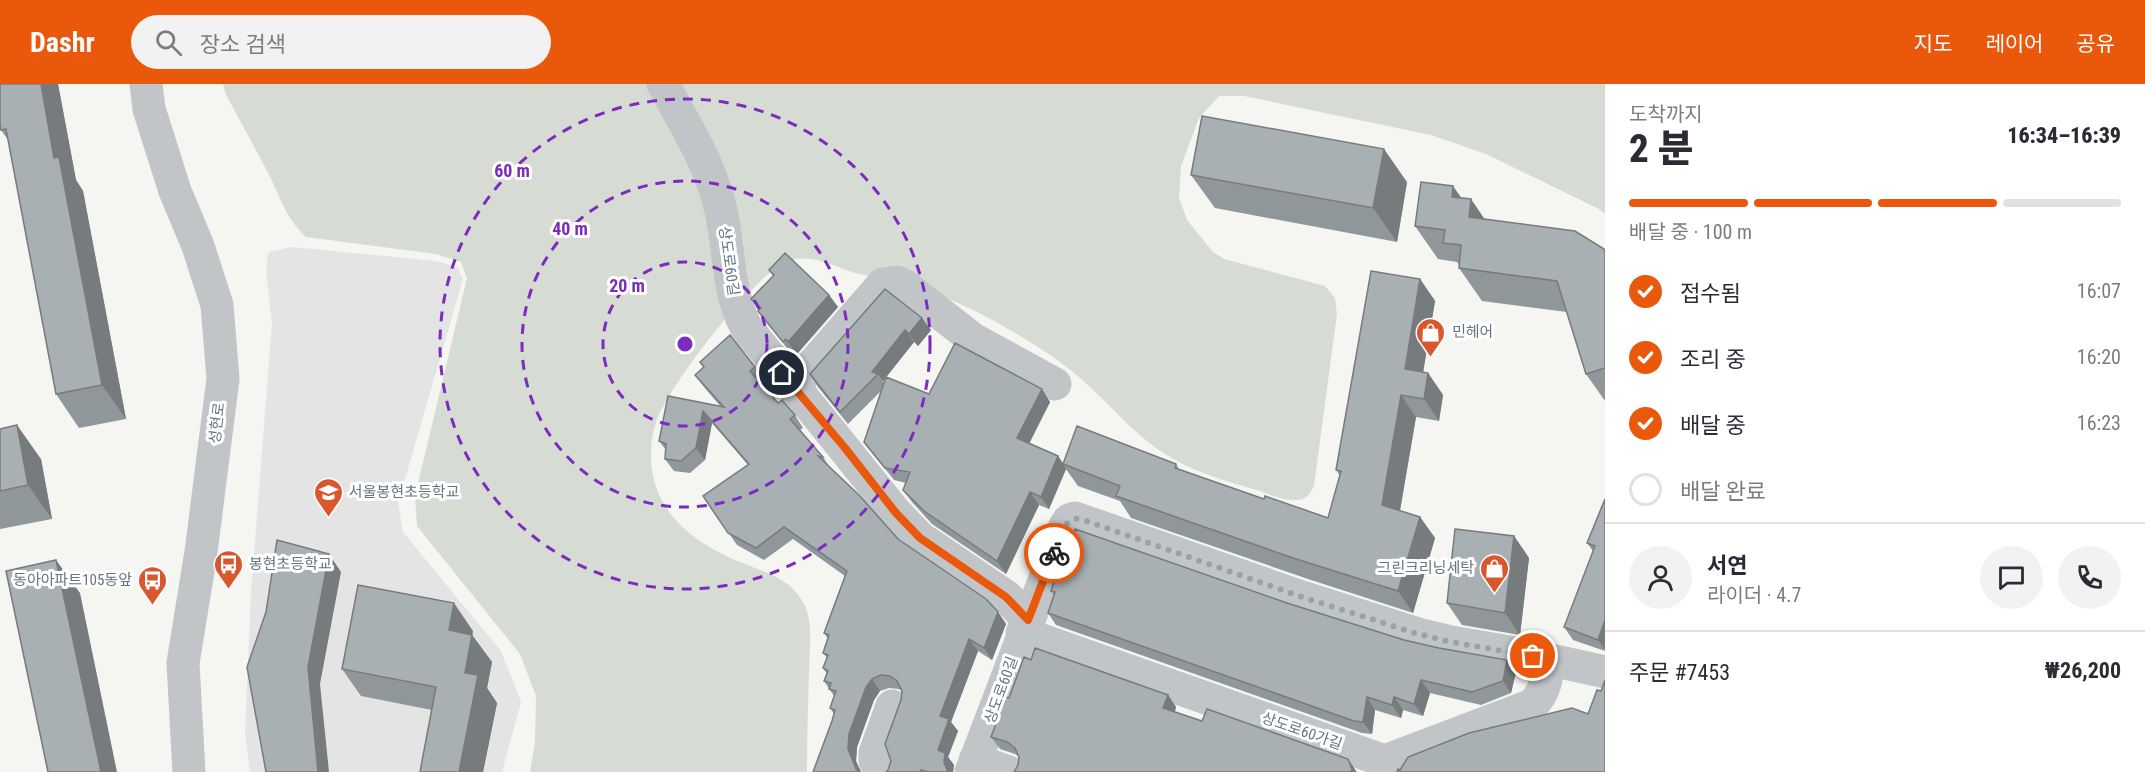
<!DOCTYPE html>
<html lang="ko">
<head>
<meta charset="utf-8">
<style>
	:root { --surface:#fff; --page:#f2f2f3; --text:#2b2b33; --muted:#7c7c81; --line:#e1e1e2; --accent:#ea580c }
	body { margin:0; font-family:"Roboto Condensed","Noto Sans KR",sans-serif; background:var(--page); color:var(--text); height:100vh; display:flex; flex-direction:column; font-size:22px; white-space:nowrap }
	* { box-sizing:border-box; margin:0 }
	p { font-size:20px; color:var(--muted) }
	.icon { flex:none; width:33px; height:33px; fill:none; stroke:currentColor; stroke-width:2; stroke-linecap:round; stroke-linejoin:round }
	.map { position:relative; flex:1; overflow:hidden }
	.details { display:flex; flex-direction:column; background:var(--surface); width:540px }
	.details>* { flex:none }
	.pin { position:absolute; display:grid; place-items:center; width:51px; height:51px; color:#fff; margin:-26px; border:3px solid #fff; border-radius:50%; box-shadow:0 2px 6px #0007 }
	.courier { position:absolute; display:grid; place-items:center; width:60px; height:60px; margin:-30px; border:4px solid #ea580c; border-radius:50%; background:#fff; color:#222; box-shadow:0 2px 8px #0007 }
	.head em { font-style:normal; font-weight:800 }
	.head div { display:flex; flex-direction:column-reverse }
	.head { display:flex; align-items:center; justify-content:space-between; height:102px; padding:0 24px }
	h1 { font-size:39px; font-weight:800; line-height:45px }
	.bar { display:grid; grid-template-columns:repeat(4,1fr); gap:9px 6px; align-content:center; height:72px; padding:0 24px }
	.bar i { height:8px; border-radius:4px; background:var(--line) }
	.bar .active { background:var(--accent) }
	.bar p { grid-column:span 4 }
	.line { display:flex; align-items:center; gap:15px; padding:0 24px; border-top:2px solid var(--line) }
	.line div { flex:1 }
	.round { display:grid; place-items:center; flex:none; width:63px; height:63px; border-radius:32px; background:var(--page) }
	ol { padding:0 24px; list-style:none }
	li { display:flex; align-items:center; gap:18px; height:66px }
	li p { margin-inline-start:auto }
	li .icon { padding:6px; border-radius:50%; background:var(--accent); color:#fff; stroke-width:4 }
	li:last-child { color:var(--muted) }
	li i { width:33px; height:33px; border:3px solid var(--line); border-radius:50% }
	header { display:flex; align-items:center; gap:36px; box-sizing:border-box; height:84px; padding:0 30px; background:var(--accent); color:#fff }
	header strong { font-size:28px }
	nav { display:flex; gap:33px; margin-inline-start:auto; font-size:21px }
	.search { width:420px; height:54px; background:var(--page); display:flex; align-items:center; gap:15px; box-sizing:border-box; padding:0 21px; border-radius:33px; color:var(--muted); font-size:22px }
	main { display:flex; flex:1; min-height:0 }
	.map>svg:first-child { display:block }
</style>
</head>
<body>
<header>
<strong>Dashr</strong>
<div class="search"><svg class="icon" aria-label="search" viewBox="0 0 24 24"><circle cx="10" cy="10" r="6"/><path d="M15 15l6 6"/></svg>장소 검색</div>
<nav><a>지도</a><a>레이어</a><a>공유</a></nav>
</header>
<main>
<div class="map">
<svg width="1605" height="688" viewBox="0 0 1605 688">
	<rect width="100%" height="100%" fill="#f5f5f2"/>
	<path fill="#e3e4e3" d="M292 163 436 177 457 183 463 195 398 419 403 448 501 567 521 618 502 688H250L245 649 251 509 272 239 266 188 268 170 272 167Z"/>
	<path fill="#d6dcd3" d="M223 0H1605V130L1599 125 1486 70 1431 51 1244 12H1219L1199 34 1181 82 1179 114 1187 136 1213 168 1224 175 1325 202 1335 214 1337 230 1314 402C1310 410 1306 416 1296 416 1285 417 1271 411 1260 407 1226 397 1192 388 1162 368 1134 350 1112 323 1088 301 1061 276 1028 256 996 238 960 218 919 201 879 193 871 191 863 192 855 189 832 182 814 169 789 177 755 188 668 303 656 338 649 359 649 385 657 406 673 446 711 467 750 482 773 491 792 497 804 520 814 539 809 568 809 588 808 621 807 655 807 688H530L535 658 536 612 520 570 417 442 415 412 467 194 461 178 436 170 306 153C284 132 282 115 268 89 255 63 240 37 226 11Z"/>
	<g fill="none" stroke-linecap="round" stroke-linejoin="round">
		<path stroke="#c1c5c8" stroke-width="33" d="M146 0 149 25 175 107 198 162 217 221 223 295 201 468 183 579 189 688
			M663 0C682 35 704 70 716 108 731 152 724 201 746 243L896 429 920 454 1007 513 1028 536
			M793 303 883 200 897 198 905 202 973 255 1055 300
			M1022 549 1385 677 1532 621C1546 608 1547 593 1548 576
			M975 676 1009 688
			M881 688 875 677V669L892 622
			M971 688 1065 442 1069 436 1075 434 1302 513 1418 550 1451 558 1533 572 1605 588"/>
	</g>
	<path fill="#90979b" d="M0 0H58L76 96 83 107 126 335 79 344 56 310 8 56 1 46Z
		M1191 91 1407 98 1397 158 1215 124Z
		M1485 135 1605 167V317L1586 290 1567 228 1482 217 1459 184V181L1457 178 1438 175 1415 142Z
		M769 186 829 211 838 223 797 270 795 268 792 270 767 239 751 215 773 192Z
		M1420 195 1435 217 1423 288 1428 289 1443 311 1439 337 1416 333 1400 427 1420 433 1435 454 1413 529 1308 495 1131 434 1120 417 1078 402 1066 385 1049 425 1039 421 1006 490 932 440 912 418 903 406 906 399 894 396 864 358 881 307 848 340 818 303 810 290 885 205 931 246 918 262 914 258 883 297 884 299 929 310 1042 305 1050 318 1029 359 1058 372 1063 379 1176 380 1179 385 1264 415 1328 434 1340 392 1336 386Z
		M700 278 755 283 764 295 760 298 778 319 795 331 803 344 800 346 823 373 831 385 898 455 998 528 1006 540 992 576 978 567 951 638 958 647 948 673 954 681 953 688H886L888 686 891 677 902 607 899 605 889 604 880 607 874 616 857 663 856 677 861 688H813L832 637 834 630 830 624 834 612 824 597 827 590 823 584 827 574 823 569 828 555 824 549 845 492 793 455 764 476 737 461 703 412 748 381 712 339 705 376 690 389 674 387 665 375 666 366 659 357 668 312 721 323 704 303 695 291 704 283Z
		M0 345 41 375 52 435 0 445Z
		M1605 415V567L1573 556 1564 543 1593 467 1587 459Z
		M1514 452 1529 474 1520 551 1462 541 1447 519Z
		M1058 480 1287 519 1404 556 1439 564 1507 576 1516 588 1511 609 1481 621 1430 609 1423 632 1403 626 1401 634 1375 626 1372 650 1362 649 1056 541 1048 529 1054 511 1051 507 1060 482Z
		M473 547 472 551 492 578 487 604 497 619 483 688H420L432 626 361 612 342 585Z
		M1031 576 1168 611 1176 623 1175 628 1202 637 1348 675 1356 687 1018 681 1019 673 1015 670 1000 665 991 653 1009 614Z"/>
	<path fill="#767b7e" d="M41 0H58L76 96 83 107 126 335 102 301 54 74Z
		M1384 65 1407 98 1397 158 1373 124Z
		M1453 102 1470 126 1471 115 1494 149 1492 166 1452 113Z
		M1420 195 1435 217 1420 307 1405 285Z
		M829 211 838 223 797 270 788 258Z
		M922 234 931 246 918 262 909 250Z
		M905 246 914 258 883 297 878 290 872 288Z
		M1428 289 1443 311 1439 337 1424 315Z
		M1042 305 1050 318 1026 366 1017 354Z
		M1401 311 1416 333 1397 443 1382 421Z
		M703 327 712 339 705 376 696 364Z
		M17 341 41 375 52 435 28 401Z
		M1058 372 1066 385 1049 425 1041 413Z
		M1030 408 1039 421 1006 490 997 477Z
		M1420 433 1435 454 1413 529 1398 507Z
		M1514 452 1529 474 1520 551 1505 529Z
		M329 470 341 488 320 600 329 688H318L308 583Z
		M56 476 80 509 117 688H101Z
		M454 519 473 547 472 551 492 578 487 604 497 619 483 688H459L465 589 449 546Z
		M998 528 1006 540 992 576 984 564Z
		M1605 536V566L1598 556Z
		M969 555 978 567 951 638 958 647 948 673 954 681 953 688H948L938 666 940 632Z
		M1507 576 1516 588 1511 609 1503 597Z
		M872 595 880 607 874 616 857 663 856 677 861 688H858L848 665 849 650 866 603Z
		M1421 596 1430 609 1423 632 1414 620Z
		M1168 611 1176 623 1172 636 1163 624Z
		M1367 613 1375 626 1372 650 1363 638Z
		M1394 613 1403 626 1401 634 1392 621Z
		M1348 675 1356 687 1357 688H1351Z"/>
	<path fill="#a8b0b4" stroke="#767b7e" stroke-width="1.5" d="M0 0H41L54 74 59 73 102 301 56 310 6 45 1 46 0 41Z
		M1202 32 1384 65 1373 124 1191 91Z
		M1421 98 1453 102 1452 113 1471 115 1469 133 1575 147 1604 165 1605 169V284L1586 290 1557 197 1459 184 1461 161 1443 159 1445 146 1415 142Z
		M785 169 829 211 788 258 786 255 783 258 758 227 761 224 751 215 774 191 769 186Z
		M1371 187 1420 195 1405 285 1428 289 1424 315 1401 311 1382 421 1420 433 1398 507 1293 474 1116 412 1120 402 1063 380 1077 342 1176 380 1175 384 1264 415 1265 412 1328 434 1341 387 1336 386Z
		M885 205 922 234 909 250 905 246 872 288 878 290 840 328 810 290Z
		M730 251 755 283 750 287 778 319 782 316 795 331 790 335 823 373 818 372 859 411 898 455 986 515 998 528 984 564 969 555 940 632 949 635 938 666 945 669 944 679 948 688H928L921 686 920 688H886L888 686 891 677 885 660 901 616 902 607 897 597 890 592 881 591 872 595 866 603 849 650 848 665 856 685 859 688H813L832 637 835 626 830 624 836 607 829 605 831 599 824 597 828 587 823 584 828 571 823 569 829 551 824 549 847 487 784 443 756 464 728 449 703 412 749 380 703 327 696 364 681 377 665 375 666 360 659 357 668 312 724 323 695 291 704 283 700 278Z
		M955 259 1042 305 1017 354 1058 372 1041 413 1030 408 997 477 924 427 903 406 910 388 885 384 864 358 886 293 929 310Z
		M17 341 28 401 0 407V345Z
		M1605 415V536L1598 556 1564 543 1595 462 1587 459Z
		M1075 445 1287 519 1404 556 1439 564 1507 576 1503 597 1472 608 1421 596 1414 620 1394 613 1392 621 1367 613 1363 638 1354 637 1048 529 1055 508 1051 507 1060 480H1058L1070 447 1074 449Z
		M1455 445 1514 452 1505 529 1447 519Z
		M277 456 329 470 308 583 318 688H266L247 583 266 528Z
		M56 476 101 688H48L6 487Z
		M358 501 454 519 449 546 472 551 465 589 478 591 459 688H420L436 603 342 585Z
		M1035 564 1168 611 1163 624 1202 637 1207 625 1348 675 1352 685 1351 688H1014L1018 681 1019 673 1015 664 1007 658 991 653 1006 613 1009 614 1024 573 1031 576Z
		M1605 596V688H1397L1398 685 1400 686 1408 673 1469 649 1572 624 1588 630 1597 606 1601 607Z"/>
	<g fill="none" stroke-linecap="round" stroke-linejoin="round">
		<path stroke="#98a2a9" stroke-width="6" stroke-dasharray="0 10.8" d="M1054 469C1059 456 1063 432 1081 435L1302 513 1418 550 1451 558 1533 572"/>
		<path stroke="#ea580c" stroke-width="8" d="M782 289 845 364 896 429 920 454 1006 513 1028 536 1054 469"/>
	</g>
	<g fill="none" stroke="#7b2cbf" stroke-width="3" stroke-dasharray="10 8">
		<circle cx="685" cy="260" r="82"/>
		<circle cx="685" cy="260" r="163"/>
		<circle cx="685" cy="260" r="245"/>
	</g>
	<defs>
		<symbol id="shop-pin" viewBox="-11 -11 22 30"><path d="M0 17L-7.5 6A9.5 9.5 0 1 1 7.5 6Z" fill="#d9572e" stroke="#fff"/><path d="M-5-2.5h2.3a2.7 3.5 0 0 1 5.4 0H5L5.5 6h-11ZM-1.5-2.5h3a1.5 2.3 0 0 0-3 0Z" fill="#fff"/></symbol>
		<symbol id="school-pin" viewBox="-11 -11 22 30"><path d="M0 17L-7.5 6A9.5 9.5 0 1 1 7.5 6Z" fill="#d9572e" stroke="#fff"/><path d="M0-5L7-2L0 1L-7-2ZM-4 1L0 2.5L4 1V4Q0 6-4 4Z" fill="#fff"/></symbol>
		<symbol id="bus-pin" viewBox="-11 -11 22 30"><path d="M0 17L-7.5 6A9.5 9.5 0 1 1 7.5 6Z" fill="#d9572e" stroke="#fff"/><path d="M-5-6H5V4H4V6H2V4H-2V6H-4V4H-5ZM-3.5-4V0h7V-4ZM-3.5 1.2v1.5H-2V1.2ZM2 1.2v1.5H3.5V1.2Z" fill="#fff"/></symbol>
	</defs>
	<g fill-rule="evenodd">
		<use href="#shop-pin" x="1414" y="232" width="33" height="45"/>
		<use href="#school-pin" x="312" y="392" width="33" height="45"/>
		<use href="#bus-pin" x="212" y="464" width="33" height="45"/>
		<use href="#shop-pin" x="1478" y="468" width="33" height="45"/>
		<use href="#bus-pin" x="136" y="480" width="33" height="45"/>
	</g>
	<g text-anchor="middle" stroke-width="6" stroke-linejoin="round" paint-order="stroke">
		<g font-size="15" fill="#667581" stroke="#fff">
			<text transform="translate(729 177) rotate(82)" y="5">상도로60길</text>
			<text transform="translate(217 339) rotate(-83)" y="5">성현로</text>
			<text transform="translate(1001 606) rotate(-70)" y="5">상도로60길</text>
			<text transform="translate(1302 647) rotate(19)" y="5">상도로60가길</text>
		</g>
		<g font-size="15" fill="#667581" stroke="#fff" text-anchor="start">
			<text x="1452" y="253">민헤어</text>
			<text x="349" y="413">서울봉현초등학교</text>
			<text x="249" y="485">봉현초등학교</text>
			<text x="1474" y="489" text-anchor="end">그린크리닝세탁</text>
			<text x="132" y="501" text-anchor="end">동아아파트105동앞</text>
		</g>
	</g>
	<circle cx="685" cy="260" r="9" fill="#7b2cbf" stroke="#fff" stroke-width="3"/>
	<g font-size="18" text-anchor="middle" font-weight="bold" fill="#7b2cbf" stroke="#fff" stroke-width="6" stroke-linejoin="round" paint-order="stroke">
		<text x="512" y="93">60 m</text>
		<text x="570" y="151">40 m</text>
		<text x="627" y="208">20 m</text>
	</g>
</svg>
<div class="pin" style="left:1533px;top:572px;background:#ea580c"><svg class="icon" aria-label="bag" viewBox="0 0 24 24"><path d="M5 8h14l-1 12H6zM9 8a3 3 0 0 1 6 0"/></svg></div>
<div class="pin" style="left:782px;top:289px;background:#1f2937"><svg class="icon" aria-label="home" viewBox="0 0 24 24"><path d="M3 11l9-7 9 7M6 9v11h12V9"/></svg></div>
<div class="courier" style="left:1054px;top:469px"><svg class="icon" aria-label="bike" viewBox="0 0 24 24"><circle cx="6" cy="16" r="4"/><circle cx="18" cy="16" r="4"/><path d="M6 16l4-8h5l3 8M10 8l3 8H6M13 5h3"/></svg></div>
</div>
<section class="details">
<div class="head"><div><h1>2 분</h1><p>도착까지</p></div><em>16:34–16:39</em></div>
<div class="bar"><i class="active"></i><i class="active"></i><i class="active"></i><i></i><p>배달 중 · 100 m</p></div>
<ol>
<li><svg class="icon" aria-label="check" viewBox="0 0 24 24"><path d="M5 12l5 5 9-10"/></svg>접수됨<p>16:07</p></li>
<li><svg class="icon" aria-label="check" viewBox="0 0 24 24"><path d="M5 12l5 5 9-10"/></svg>조리 중<p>16:20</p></li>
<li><svg class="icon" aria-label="check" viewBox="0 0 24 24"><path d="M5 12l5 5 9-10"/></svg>배달 중<p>16:23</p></li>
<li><i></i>배달 완료</li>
</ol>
<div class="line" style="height:108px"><a class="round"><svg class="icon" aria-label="person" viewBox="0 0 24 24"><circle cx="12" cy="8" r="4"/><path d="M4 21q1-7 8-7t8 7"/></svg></a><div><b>서연</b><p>라이더 · 4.7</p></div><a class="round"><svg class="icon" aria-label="chat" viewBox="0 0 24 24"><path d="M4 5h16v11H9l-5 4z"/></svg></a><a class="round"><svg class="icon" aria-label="phone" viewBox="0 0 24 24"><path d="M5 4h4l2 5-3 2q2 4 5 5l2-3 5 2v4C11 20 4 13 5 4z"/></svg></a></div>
<div class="line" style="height:78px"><div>주문 #7453</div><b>₩26,200</b></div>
</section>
</main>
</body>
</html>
